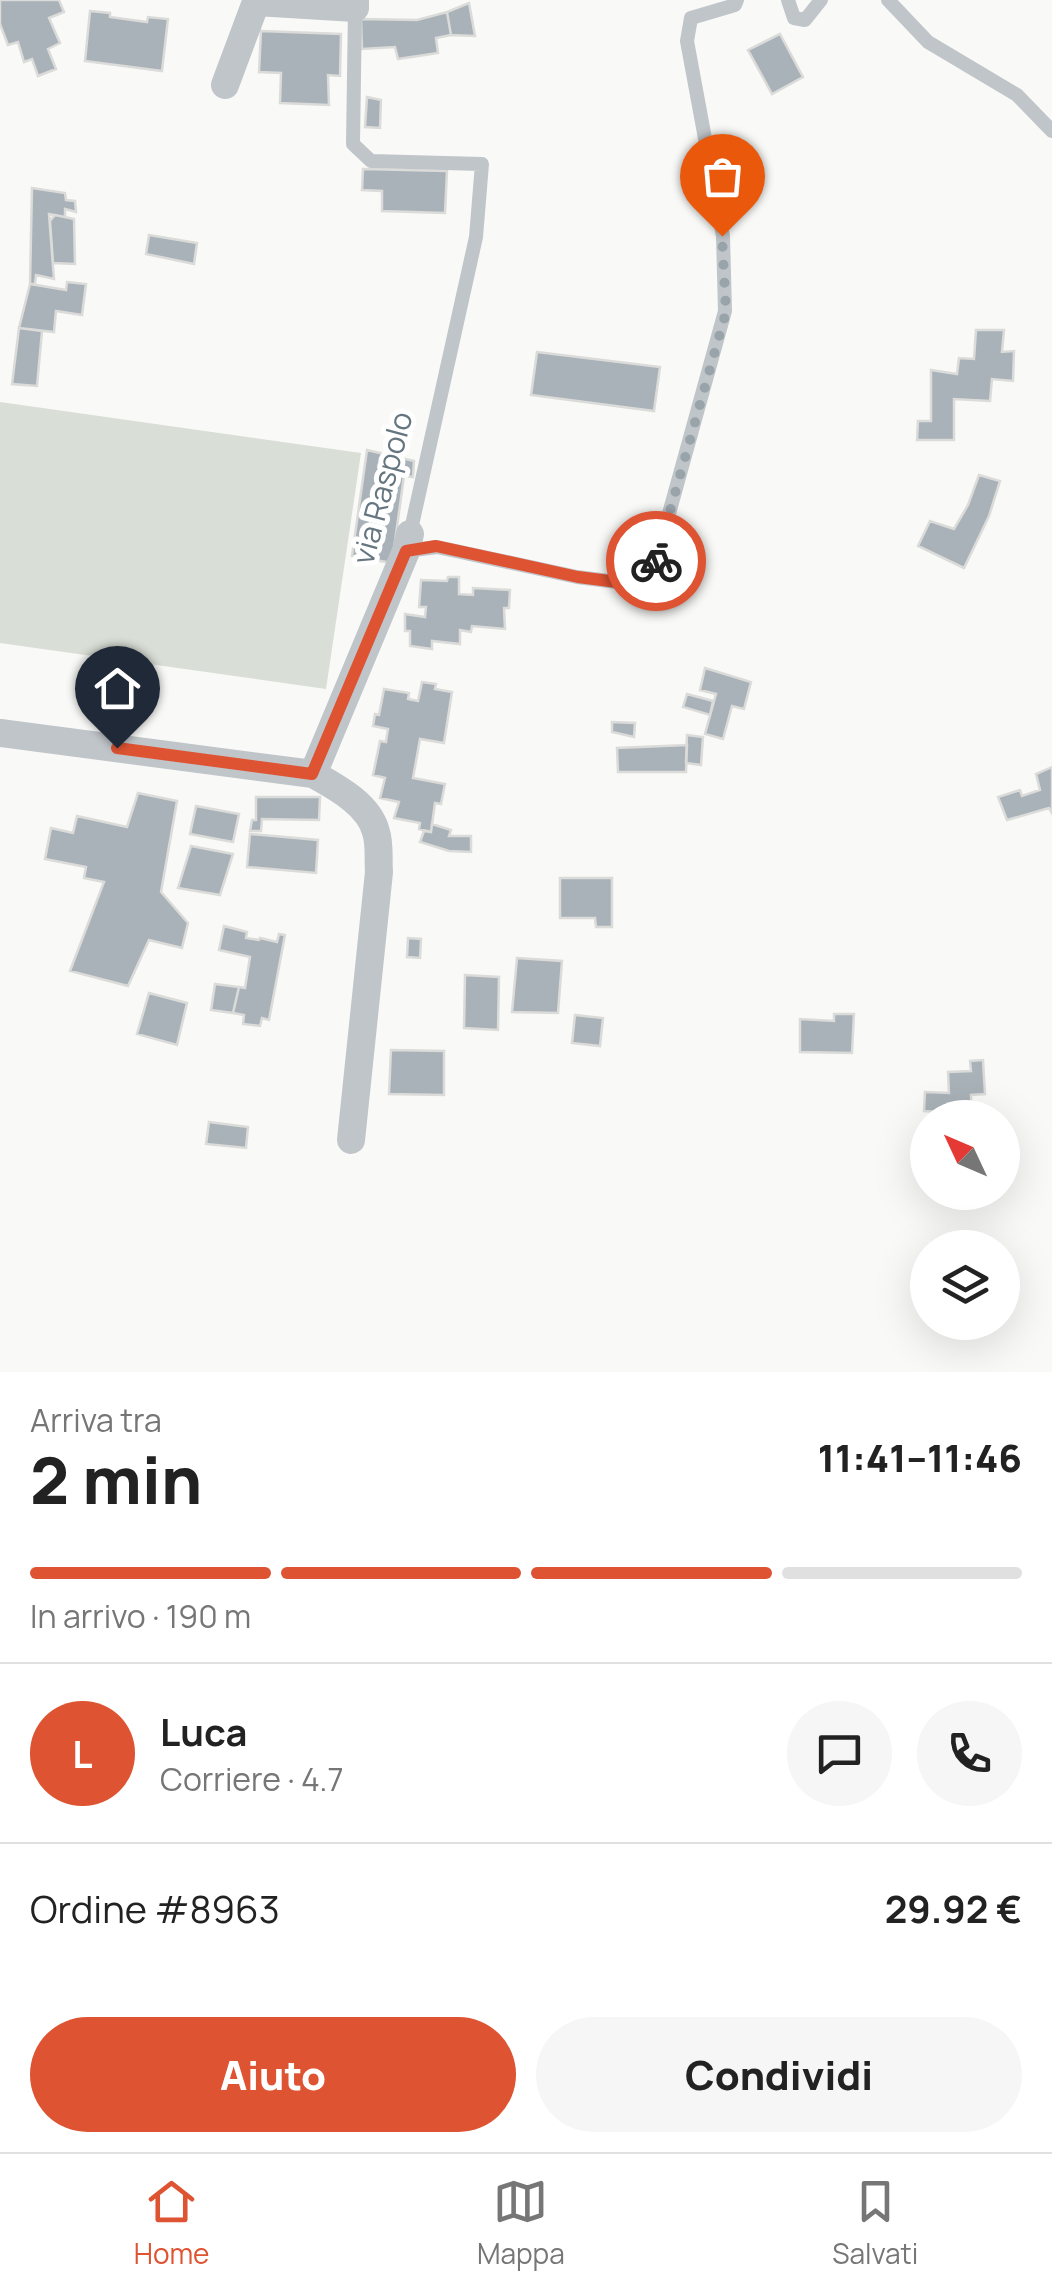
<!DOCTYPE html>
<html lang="it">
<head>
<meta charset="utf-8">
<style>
	:root { --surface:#fff; --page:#f6f6f6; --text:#222; --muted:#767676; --line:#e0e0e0; --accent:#de5332 }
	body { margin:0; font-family:Manrope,sans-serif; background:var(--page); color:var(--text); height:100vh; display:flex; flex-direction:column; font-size:38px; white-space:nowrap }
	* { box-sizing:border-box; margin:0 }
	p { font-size:32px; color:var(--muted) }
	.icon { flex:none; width:55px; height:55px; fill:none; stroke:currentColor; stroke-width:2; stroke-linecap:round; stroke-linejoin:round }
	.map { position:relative; height:1372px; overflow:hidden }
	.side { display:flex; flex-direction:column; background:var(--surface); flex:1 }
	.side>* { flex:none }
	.needle { width:65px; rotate:314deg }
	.buttons { position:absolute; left:910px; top:1100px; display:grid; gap:20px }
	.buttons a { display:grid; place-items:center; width:110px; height:110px; border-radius:50%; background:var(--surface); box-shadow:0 10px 40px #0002; font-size:50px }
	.pin { position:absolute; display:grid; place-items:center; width:85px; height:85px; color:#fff; margin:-102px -42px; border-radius:50% 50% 50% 0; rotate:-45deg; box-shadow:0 0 10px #0007 }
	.pin .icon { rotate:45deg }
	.courier { position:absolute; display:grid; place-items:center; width:100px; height:100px; margin:-50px; border:8px solid #de5332; border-radius:50%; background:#fff; color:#222; box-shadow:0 2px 12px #0007 }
	.headline em { font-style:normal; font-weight:800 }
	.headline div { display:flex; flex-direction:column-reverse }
	.headline { display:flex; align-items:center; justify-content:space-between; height:170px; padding:0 30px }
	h1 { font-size:65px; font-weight:800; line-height:75px }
	.bar { display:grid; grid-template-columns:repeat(4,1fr); gap:15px 10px; align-content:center; height:120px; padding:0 30px }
	.bar i { height:12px; border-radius:8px; background:var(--line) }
	.bar .current { background:var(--accent) }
	.bar p { grid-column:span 4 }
	.line { display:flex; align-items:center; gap:25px; padding:0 30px; border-top:2px solid var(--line) }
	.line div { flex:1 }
	.round { display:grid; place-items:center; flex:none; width:105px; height:105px; border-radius:52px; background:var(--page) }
	.button { display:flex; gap:20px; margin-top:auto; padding:20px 30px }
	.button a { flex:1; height:115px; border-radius:60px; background:var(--accent); color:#fff; font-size:40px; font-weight:800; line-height:115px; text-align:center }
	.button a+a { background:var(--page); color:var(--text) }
	.tab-bar { display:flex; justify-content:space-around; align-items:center; height:140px; border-top:2px solid var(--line); background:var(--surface); font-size:28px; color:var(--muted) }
	.tab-bar a { display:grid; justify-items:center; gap:5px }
	.tab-bar .current { color:var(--accent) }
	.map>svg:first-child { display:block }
</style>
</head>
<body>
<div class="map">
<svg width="1052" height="1372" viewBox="0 0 1052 1372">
	<rect width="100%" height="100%" fill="#f9f9f7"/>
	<path fill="#d9ded6" d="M0 402 361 453 326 689 0 643Z"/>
	<path fill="#a9b2b8" stroke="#dbdbd9" stroke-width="2.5" d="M0 0H59L64 12 49 18 60 43 48 49 56 69 38 76 32 59 24 62 18 42 8 45 0 24Z
		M469 3 475 36 451 35 447 12Z
		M90 11 110 13V17L147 22 148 17 168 19 162 71 85 61Z
		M447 12 451 35 436 38 438 53 398 59 395 47 362 49 361 19 417 20Z
		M261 31 341 34 340 76 328 75 329 105 280 103 281 73 259 72Z
		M780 34 803 77 772 94 748 50Z
		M367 97 381 100 380 128 365 127Z
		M363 169 447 171 445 213 382 211V191L362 190Z
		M32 188 65 193 66 200 75 201 76 212 65 209V217L49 214 54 279 36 275 35 284H30Z
		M55 215 74 219 75 264 53 263 50 221Z
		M149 235 197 243 194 264 146 254Z
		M67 282 86 284 82 315 56 311 54 332 19 328 30 284 66 290Z
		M19 328 42 331 37 386 12 384Z
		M976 330H1004L1002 352 1014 351 1013 381 992 379 990 401 954 399V440H917L918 421H931V370L957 374 959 358 974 359Z
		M537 352 660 367 654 411 531 395Z
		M367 450 414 461 413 477 404 476 392 563 352 556Z
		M979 475 1000 481 989 516 964 568 918 546 930 521 954 529 968 505Z
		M448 577H459V594L473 595V588L510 590 509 608H504L505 629 472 626 471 632 460 630V644L432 641V649L410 646V631H405V614L425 617 426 607H419L421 580 447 581Z
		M705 668 751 682 744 709 732 706 723 739 705 734 716 694 700 690Z
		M422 682 436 684 435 689 452 692 444 743 420 739 413 778 445 784 441 804 435 803 431 832 419 829 420 823 394 818 399 802 380 798 385 778 373 775 380 741 386 742 388 729 373 726 375 714 379 715 384 689 409 693 408 699 418 701Z
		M687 694 713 701 710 715 683 707Z
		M612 722 635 723 634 737 612 732Z
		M687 735 703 737 701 765 686 763Z
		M687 745 686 772H618L617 748Z
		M1052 767V813L1049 808 1007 820 998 797 1020 790 1022 796 1040 790 1036 774Z
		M138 793 177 801 161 892 188 923 182 948 149 940 128 986 70 971 104 882 84 878 86 867 45 859 51 828 73 833 77 816 127 827Z
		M256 797H320L319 820 262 819 261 831H250L252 820H256Z
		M196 806 239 814 233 842 190 834Z
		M432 824 451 830 449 836H471V852L449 851 420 842 424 831 431 832Z
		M250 834 318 840 316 873 247 867Z
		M191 846 233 854 220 895 178 888Z
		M560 878H612V927H596L595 918H560Z
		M224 926 247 932 246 938 259 940 260 938 277 942 279 934 285 935 269 1020 262 1018 260 1026 243 1024 244 1015 233 1013 239 987 245 988 250 957 219 950Z
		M408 938 421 939 420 958 407 957Z
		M517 958 562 961 558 1013 512 1012Z
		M465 975 499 977 498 1030 464 1028Z
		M215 984 239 987 233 1013 211 1010Z
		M149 993 187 1003 177 1045 137 1034Z
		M834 1014H854L852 1053 800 1052V1019L834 1021Z
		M575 1015 603 1018 600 1046 572 1043Z
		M391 1050 444 1051V1095L389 1094Z
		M983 1060 985 1094 971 1095 972 1114 924 1111 925 1092 949 1093 948 1072 971 1071 970 1061Z
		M209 1122 248 1127 246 1148 206 1144Z"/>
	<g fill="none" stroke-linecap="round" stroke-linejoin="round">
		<path stroke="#c0c5c9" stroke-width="14" d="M788 0 794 18 805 20 821 0
			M888 0 928 42 1017 95 1052 131
			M355 8 353 144 371 161 482 164 476 237 410 534
			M406 551 437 547 577 577 649 586 725 311 723 236 687 41 691 18 735 5 737 0"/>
		<path stroke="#c0c5c9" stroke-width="28" d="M225 85 256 2 355 8V0
			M0 733 313 774 406 551 410 534
			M313 774C336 787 369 804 376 832 380 844 378 859 379 872L351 1140"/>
	</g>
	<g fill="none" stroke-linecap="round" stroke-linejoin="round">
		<path stroke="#99a4aa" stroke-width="10" stroke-dasharray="0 18" d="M656 561 726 312 722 236"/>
		<path stroke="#de5332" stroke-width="12" d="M117 748 312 774 406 551 436 546 578 577 649 586 656 561"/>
	</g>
	<g text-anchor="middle" stroke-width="10" stroke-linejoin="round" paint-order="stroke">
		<g font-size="30" fill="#657681" stroke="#fff">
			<text transform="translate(383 488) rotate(-75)" y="10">via Raspolo</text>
		</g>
	</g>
</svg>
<div class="buttons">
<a><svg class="needle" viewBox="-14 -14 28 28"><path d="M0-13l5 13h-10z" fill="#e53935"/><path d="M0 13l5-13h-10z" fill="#767676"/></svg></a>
<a><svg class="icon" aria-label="layers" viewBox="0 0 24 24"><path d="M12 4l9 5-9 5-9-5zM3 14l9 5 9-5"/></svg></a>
</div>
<div class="pin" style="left:722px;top:236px;background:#ea580c"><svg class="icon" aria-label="bag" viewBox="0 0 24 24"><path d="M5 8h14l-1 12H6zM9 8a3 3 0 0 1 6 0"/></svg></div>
<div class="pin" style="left:117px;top:748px;background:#1f2937"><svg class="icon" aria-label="home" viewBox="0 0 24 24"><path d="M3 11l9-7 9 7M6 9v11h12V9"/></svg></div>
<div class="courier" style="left:656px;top:561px"><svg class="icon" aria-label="bike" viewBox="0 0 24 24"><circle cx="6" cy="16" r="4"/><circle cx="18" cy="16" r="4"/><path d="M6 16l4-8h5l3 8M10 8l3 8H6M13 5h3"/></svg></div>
</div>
<section class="side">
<div class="headline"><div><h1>2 min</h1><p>Arriva tra</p></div><em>11:41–11:46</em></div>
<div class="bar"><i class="current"></i><i class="current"></i><i class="current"></i><i></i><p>In arrivo · 190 m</p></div>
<div class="line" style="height:180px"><b class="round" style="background:var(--accent);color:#fff">L</b><div><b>Luca</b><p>Corriere · 4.7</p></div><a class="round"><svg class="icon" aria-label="chat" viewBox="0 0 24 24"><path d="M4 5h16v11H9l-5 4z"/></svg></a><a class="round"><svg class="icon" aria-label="phone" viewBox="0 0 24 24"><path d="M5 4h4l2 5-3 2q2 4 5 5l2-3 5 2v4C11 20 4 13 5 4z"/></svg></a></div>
<div class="line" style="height:130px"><div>Ordine #8963</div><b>29.92 €</b></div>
<div class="button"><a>Aiuto</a><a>Condividi</a></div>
</section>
<nav class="tab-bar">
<a class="current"><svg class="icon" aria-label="home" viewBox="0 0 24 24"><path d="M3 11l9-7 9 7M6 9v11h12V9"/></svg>Home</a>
<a><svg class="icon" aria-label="map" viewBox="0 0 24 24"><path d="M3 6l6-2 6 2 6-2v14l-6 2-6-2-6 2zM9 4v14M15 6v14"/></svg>Mappa</a>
<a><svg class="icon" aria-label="saved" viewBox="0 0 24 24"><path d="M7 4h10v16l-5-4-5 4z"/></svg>Salvati</a>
</nav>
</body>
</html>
